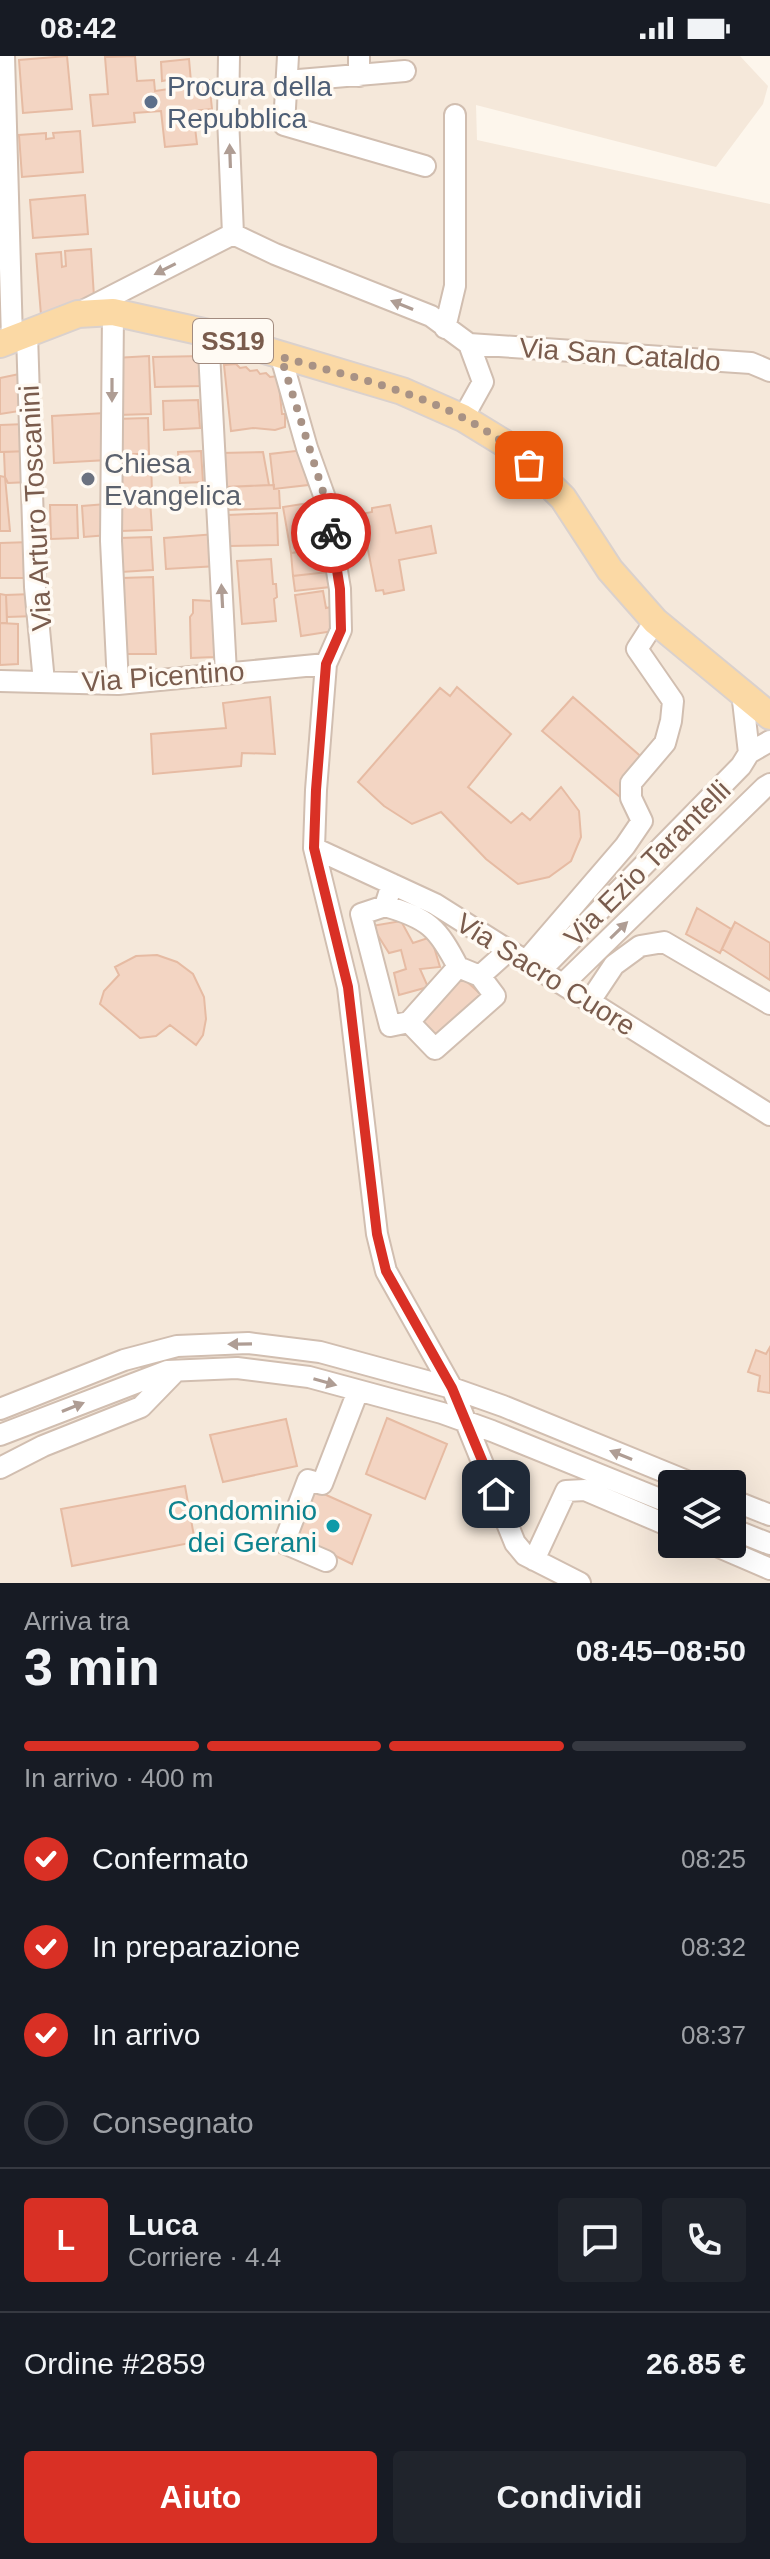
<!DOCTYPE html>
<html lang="it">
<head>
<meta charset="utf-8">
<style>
	:root { --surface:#171b24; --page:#20242c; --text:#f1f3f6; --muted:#9ea1a6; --line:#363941; --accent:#d93025 }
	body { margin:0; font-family:Arial,sans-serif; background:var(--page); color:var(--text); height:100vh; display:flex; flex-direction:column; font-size:30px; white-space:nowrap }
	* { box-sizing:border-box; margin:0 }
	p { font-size:26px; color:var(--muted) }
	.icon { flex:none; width:44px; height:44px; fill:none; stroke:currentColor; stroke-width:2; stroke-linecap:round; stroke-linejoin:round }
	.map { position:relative; height:1527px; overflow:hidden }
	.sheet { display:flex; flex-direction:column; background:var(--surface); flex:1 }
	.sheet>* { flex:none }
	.tools { position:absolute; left:658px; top:1414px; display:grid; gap:16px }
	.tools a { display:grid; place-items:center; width:88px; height:88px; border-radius:8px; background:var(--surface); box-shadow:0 8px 32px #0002; font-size:40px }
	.pin { position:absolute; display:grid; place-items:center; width:68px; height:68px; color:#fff; margin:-34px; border-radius:16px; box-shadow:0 4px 12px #0006 }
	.courier { position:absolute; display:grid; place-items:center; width:80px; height:80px; margin:-40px; border:6px solid #d93025; border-radius:50%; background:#fff; color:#222; box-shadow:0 2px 10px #0007 }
	.overview em { font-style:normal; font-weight:700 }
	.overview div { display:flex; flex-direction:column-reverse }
	.overview { display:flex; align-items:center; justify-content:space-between; height:136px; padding:0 24px }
	h1 { font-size:52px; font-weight:700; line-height:60px }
	.bar { display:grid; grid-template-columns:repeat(4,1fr); gap:12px 8px; align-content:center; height:96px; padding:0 24px }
	.bar i { height:10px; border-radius:6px; background:var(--line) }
	.bar .selected { background:var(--accent) }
	.bar p { grid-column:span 4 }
	.line { display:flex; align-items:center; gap:20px; padding:0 24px; border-top:2px solid var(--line) }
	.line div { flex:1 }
	.round { display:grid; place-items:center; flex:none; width:84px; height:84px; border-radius:8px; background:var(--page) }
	ol { padding:0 24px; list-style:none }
	li { display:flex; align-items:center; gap:24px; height:88px }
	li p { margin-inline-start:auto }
	li .icon { padding:8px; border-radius:50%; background:var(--accent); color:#fff; stroke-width:4 }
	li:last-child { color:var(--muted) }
	li i { width:44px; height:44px; border:4px solid var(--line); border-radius:50% }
	.action { display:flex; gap:16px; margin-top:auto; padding:16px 24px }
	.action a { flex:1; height:92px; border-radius:8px; background:var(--accent); color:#fff; font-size:32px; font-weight:700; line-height:92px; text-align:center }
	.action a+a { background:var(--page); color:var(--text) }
	.status { display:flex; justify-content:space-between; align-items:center; height:56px; padding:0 40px; background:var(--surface); direction:ltr }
	.status svg { height:22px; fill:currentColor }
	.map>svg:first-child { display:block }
</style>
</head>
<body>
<div class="status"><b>08:42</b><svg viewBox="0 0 49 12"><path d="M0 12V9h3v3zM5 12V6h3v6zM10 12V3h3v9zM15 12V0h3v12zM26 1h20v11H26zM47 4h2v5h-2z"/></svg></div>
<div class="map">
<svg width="770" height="1527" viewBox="0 0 770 1527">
	<rect width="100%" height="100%" fill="#fdf6ec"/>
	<path fill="#f5e8da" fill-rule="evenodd" d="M0 0H740L768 30 763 48 716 111 476 49 477 84 770 148V1527H0ZM672 1428H732V1488H672Z"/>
	<path fill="#f3d5c3" stroke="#e6bba3" stroke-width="2" d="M67 0 72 53 23 57 19 4Z
		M135 0 137 25 154 24 155 35 169 33 168 24 162 25 161 6 189 3 191 26 209 24 212 53 193 55 197 88 165 91 161 55 134 57 135 66 93 70 90 39 108 38 105 1Z
		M80 75 83 116 22 121 19 79 46 77V83L54 82 53 77Z
		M85 139 88 178 33 182 30 144Z
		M91 193 94 241 41 259 36 198 61 196 62 211 66 210 65 195Z
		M149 300 151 358 117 359 115 302Z
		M202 300 203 330 155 331 153 301Z
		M236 308 240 312 246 311 250 315 257 314 260 318 266 317 270 321 278 320 282 358H285V371L275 374 253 372 231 375 224 309Z
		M24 317 26 354 0 358V322Z
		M198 344 200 372 164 374 163 345Z
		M105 357 108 404 54 407 52 360Z
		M148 362 149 398H115L114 363Z
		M26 368 29 395 0 396V369Z
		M304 394 308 429 274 433 270 398Z
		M29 395 30 426 8 427 5 421 4 396Z
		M201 395 203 426 180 427 178 396Z
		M263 396 269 429 225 431 221 397Z
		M118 403H151L152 438 119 439Z
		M0 420 5 421 10 475H0Z
		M274 429V433H279L280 452 226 454 225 431Z
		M150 443 152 474 120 475 118 444Z
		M322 445 325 492 291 497 283 451Z
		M106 448 108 479 84 481 82 450Z
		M50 449H77L78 482 51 483Z
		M390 449 396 477 431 470 436 497 399 504 404 534 384 538 383 534 376 535 361 458 372 456V452Z
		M277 457 278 489 230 490 228 459Z
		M216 478 218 510 166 513 164 482Z
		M151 481 153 514 121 516 120 482Z
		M31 486 32 522H0V487Z
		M325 492 328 516 293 520 291 497Z
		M271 503 273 528H276L277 541 274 543 276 565 242 568 237 505Z
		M328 516 330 531 295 535 293 520Z
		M153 521 156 598H124L122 522Z
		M323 535 326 552 336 550 340 574 301 580 295 539Z
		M0 538 6 539 7 567H0Z
		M32 538 36 560 7 561 6 539Z
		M193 544 211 545 212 557H217V592L214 591V601L191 602 190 561 193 557Z
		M0 567 18 568V608L0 609Z
		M457 631 511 678 468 731 511 767 522 757 530 764 561 731 579 755 581 781 571 805 549 821 518 828 486 803 441 756 412 768 384 750 358 726 440 632 450 640Z
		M270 641 275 698 242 697 241 710 153 718 151 678 226 672 223 647Z
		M573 641 646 705 620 741 542 675Z
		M697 852 731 873 720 897 686 878Z
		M401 865 413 887 431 881 440 911 420 913 428 931 399 939 394 917 406 913 401 894 389 897 372 870Z
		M735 866 770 887V924L722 893Z
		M157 899 177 906 193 918 204 941 206 963 203 979 196 989 170 969 156 980 140 982 100 948 104 935 119 919 115 911 136 900Z
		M463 922 488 945 438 985 418 962Z
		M770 1291V1337L758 1335 760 1320 748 1316 756 1294 766 1298Z
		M387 1362 447 1388 425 1443 366 1418Z
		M286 1363 297 1410 223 1426 210 1379Z
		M185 1430 195 1486 72 1510 61 1453Z
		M315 1434 371 1459 352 1508 295 1480Z"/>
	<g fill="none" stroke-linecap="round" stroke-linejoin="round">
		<defs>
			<path id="minor" d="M4 0 12 283
				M229 0 228 61 233 178
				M288 0 284 69 425 110
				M359 0V20
				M287 25 405 15
				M81 256 233 178 275 198 431 260 469 288
				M113 256 111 485 118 628
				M445 272 455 230V59
				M208 277 226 617
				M27 278 35 531 44 626
				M469 288 751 307 770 315
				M281 301 307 392 325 442 340 533 341 574 326 608 316 734 314 792 348 931 377 1178 386 1215 452 1332 515 1487 525 1499 580 1527
				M463 362 483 326 469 288
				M0 625 118 628 326 608
				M742 636 749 697
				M314 792 435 848 770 1059
				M385 850C428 862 438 872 458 911L480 920 495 940 435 993 409 966 390 970 361 858 385 850 392 828
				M526 905 625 790 642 765 631 742V727L665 687 671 665 673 645 637 593 655 565
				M541 914 741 710 749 697 770 685
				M480 920 509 894
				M563 928 765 731 770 728
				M590 945 614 909 640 890 664 886 770 948
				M409 966 458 911
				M0 1353 124 1304 177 1290 248 1287 320 1296 452 1332 503 1350 694 1428
				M0 1379 167 1315 237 1312 309 1321 442 1357 492 1375 672 1448
				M0 1412 43 1390 141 1351 176 1315
				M732 1444 770 1459
				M732 1473 770 1488
				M712 1488 770 1513
				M534 1504 566 1435 585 1434 672 1471
				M326 1505 284 1487 308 1424 322 1428 358 1335"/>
			<path id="major" d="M0 288 78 258 113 256 208 277 402 335 463 362 512 392 563 442 610 514 655 565 770 660"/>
		</defs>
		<use href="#minor" stroke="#d1beb0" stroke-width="24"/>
		<use href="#major" stroke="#dad1cd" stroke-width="30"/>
		<use href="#minor" stroke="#fff" stroke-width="20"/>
		<use href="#major" stroke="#fbd9a5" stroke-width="26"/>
	</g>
	<defs><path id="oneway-solid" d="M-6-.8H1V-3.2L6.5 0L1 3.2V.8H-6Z" transform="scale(2)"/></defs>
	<g fill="#af9d94">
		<use href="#oneway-solid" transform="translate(230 100) rotate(-92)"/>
		<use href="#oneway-solid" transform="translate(165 213) rotate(153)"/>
		<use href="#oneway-solid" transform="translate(402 249) rotate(-158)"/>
		<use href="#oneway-solid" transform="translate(112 334) rotate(90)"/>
		<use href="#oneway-solid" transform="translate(222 540) rotate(-93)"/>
		<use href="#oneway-solid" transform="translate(619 874) rotate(-44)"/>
		<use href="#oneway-solid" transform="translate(240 1288) rotate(179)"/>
		<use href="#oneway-solid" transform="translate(325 1326) rotate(16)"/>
		<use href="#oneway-solid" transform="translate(73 1351) rotate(-22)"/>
		<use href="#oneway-solid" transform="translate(621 1399) rotate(-158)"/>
	</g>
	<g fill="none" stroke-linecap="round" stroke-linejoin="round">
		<path stroke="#a89285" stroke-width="8" stroke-dasharray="0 14.4" d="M331 477 325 442 281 301C366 325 464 344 529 409"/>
		<path stroke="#d93025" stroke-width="10" d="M331 477 340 533 341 574 326 608 316 734 314 792 348 931 377 1178 386 1215 452 1332 496 1438"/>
	</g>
	<circle fill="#5c6f8a" stroke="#fffaf3" stroke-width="3" cx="151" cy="46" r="8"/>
	<circle fill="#6b7280" stroke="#fffaf3" stroke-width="3" cx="88" cy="423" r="8"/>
	<circle fill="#0f9aa8" stroke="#fffaf3" stroke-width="3" cx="333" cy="1470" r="8"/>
	<g text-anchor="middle" stroke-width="7" stroke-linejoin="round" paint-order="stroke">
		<rect fill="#fffaf3" stroke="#a28b7f" stroke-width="2" x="193" y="263" width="80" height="44" rx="6"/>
		<g font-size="26" font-weight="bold" fill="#7a5c4d">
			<text x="233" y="294">SS19</text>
		</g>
		<g font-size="28" fill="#4e5e75" stroke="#fffaf3" text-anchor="start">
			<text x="167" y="40">Procura della<tspan x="167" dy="32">Repubblica</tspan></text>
		</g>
		<g font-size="28" fill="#7a5c4d" stroke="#fffaf3">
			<text transform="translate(620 298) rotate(4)" y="10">Via San Cataldo</text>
			<text transform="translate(35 452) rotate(-93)" y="10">Via Arturo Toscanini</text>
			<text transform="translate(163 620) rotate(-4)" y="10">Via Picentino</text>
			<text transform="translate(647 807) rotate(-45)" y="10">Via Ezio Tarantelli</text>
			<text transform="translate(546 918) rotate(32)" y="10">Via Sacro Cuore</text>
		</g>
		<g font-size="28" fill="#5b616d" stroke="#fffaf3" text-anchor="start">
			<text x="104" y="417">Chiesa<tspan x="104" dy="32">Evangelica</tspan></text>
		</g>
		<g font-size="28" fill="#0d838f" stroke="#fffaf3" text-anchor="end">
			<text x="317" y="1464">Condominio<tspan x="317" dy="32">dei Gerani</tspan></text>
		</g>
	</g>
</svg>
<div class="tools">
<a><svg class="icon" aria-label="layers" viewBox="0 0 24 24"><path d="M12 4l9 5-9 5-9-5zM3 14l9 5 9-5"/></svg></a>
</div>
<div class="pin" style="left:529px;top:409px;background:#ea580c"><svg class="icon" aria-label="bag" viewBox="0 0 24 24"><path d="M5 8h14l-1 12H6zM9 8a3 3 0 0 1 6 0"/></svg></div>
<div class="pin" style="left:496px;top:1438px;background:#1f2937"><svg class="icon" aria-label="home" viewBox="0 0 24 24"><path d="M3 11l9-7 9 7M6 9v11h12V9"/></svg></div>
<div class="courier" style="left:331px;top:477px"><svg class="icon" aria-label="bike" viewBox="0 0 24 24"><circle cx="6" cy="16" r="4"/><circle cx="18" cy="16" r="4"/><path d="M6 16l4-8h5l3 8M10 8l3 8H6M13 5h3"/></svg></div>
</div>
<section class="sheet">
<div class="overview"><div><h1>3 min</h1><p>Arriva tra</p></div><em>08:45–08:50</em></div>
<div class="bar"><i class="selected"></i><i class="selected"></i><i class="selected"></i><i></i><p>In arrivo · 400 m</p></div>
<ol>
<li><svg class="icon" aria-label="check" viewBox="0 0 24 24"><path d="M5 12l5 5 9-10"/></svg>Confermato<p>08:25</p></li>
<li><svg class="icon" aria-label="check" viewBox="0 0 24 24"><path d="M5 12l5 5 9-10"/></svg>In preparazione<p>08:32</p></li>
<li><svg class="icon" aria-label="check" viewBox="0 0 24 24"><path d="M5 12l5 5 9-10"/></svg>In arrivo<p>08:37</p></li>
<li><i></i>Consegnato</li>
</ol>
<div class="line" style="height:144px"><b class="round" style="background:var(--accent);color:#fff">L</b><div><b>Luca</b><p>Corriere · 4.4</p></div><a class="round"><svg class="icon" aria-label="chat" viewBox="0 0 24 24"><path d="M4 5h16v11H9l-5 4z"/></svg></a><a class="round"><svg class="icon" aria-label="phone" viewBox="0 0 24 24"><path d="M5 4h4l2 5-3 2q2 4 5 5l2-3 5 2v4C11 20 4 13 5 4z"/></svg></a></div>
<div class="line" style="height:104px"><div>Ordine #2859</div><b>26.85 €</b></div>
<div class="action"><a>Aiuto</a><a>Condividi</a></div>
</section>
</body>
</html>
